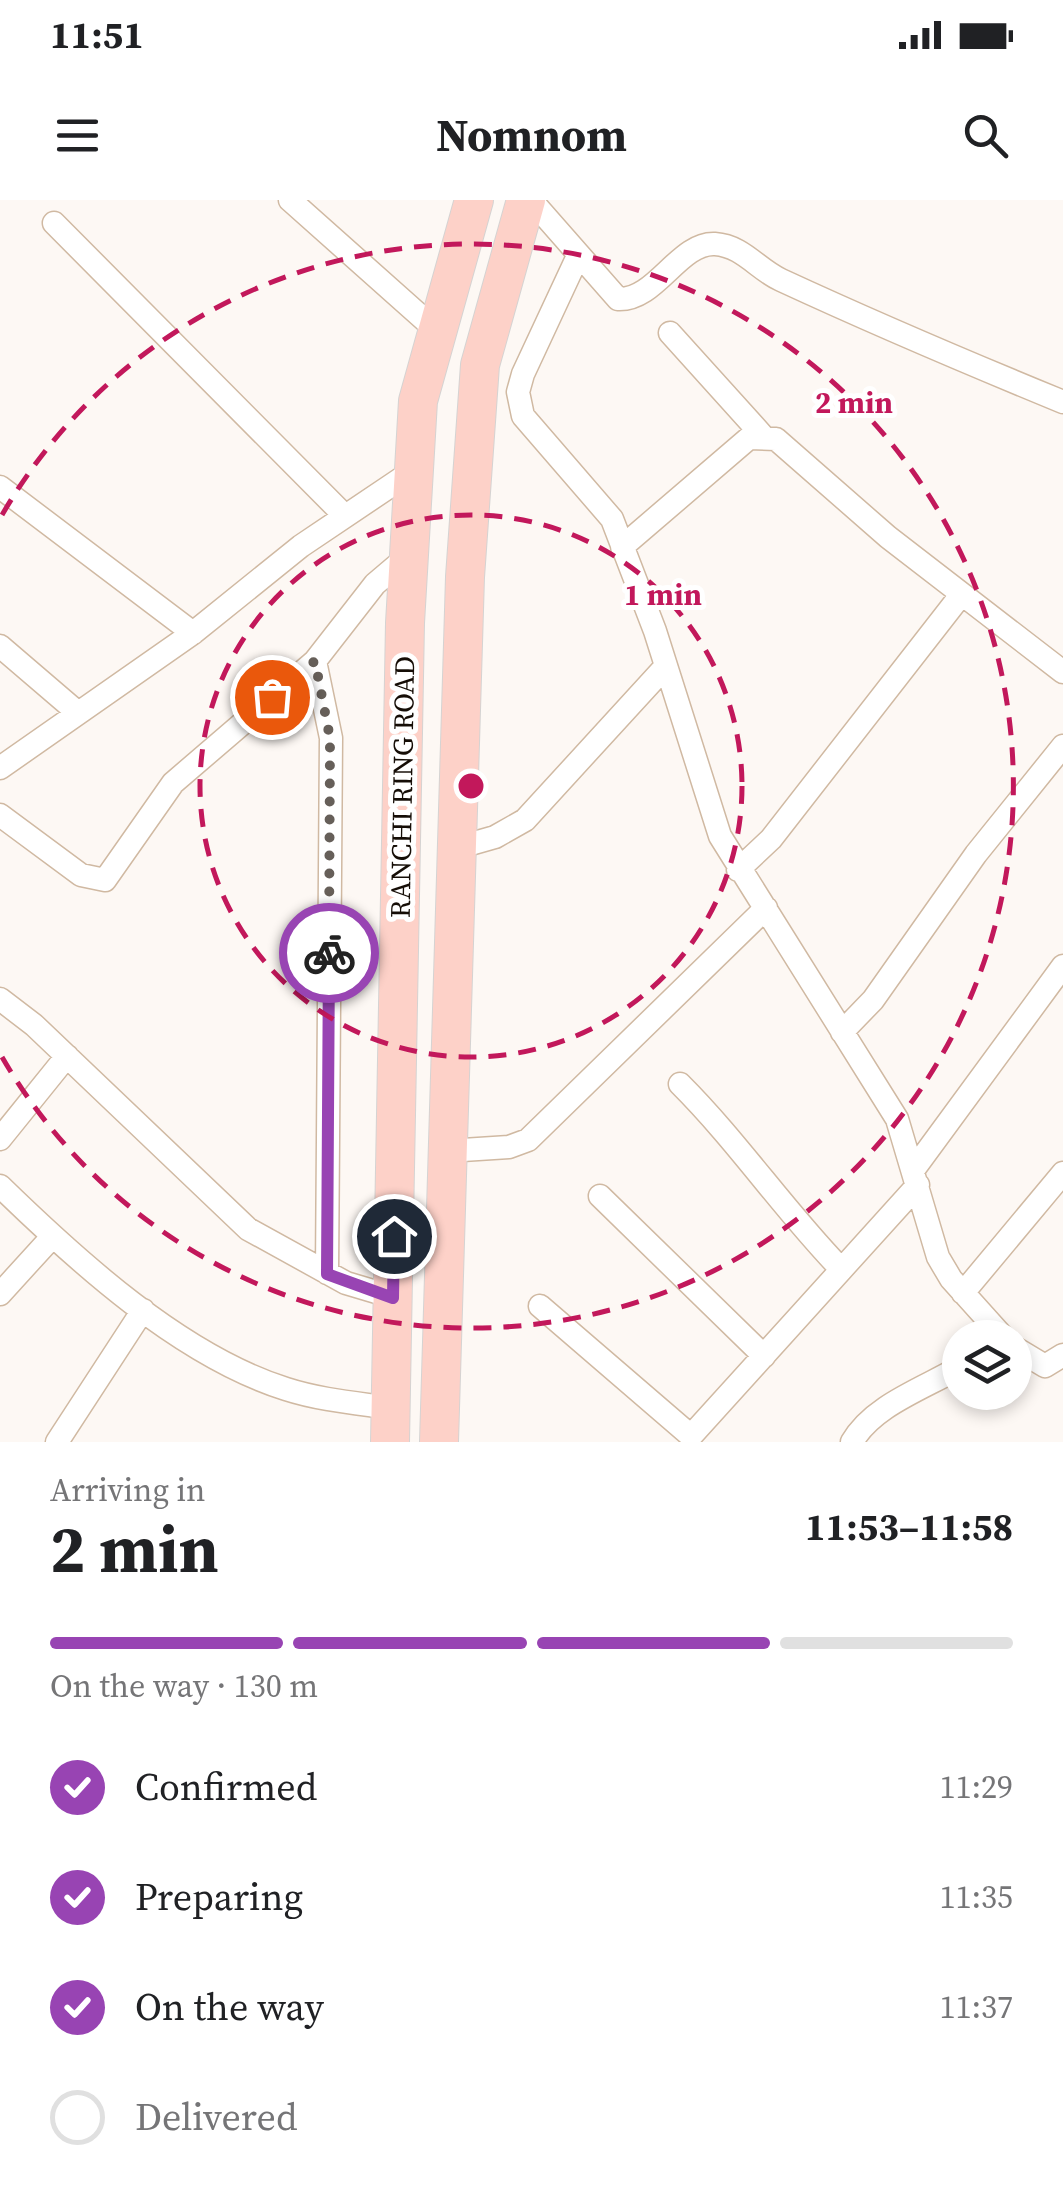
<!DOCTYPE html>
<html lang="en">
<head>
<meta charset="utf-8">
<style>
	:root { --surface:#fff; --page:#f2f2f2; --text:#202124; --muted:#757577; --line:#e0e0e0; --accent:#9844b3 }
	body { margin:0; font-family:"Source Serif 4",serif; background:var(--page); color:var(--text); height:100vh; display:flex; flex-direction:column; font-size:38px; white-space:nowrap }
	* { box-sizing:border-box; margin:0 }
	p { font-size:32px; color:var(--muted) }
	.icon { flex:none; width:55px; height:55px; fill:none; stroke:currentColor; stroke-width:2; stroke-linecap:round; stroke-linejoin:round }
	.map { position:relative; height:1242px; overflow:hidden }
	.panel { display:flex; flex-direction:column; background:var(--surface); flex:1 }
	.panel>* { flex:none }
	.tools { position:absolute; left:942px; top:1120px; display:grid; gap:20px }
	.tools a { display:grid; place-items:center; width:90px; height:90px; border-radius:50%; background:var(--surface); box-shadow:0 5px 15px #0003; font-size:50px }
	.pin { position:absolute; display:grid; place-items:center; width:85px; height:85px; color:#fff; margin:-42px; border:5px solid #fff; border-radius:50%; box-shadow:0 2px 10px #0007 }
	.courier { position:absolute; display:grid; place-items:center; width:100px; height:100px; margin:-50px; border:8px solid #9844b3; border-radius:50%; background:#fff; color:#222; box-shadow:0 2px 12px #0007 }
	.head em { font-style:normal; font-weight:700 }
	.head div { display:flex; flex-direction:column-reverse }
	.head { display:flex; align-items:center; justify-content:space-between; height:170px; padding:0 50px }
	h1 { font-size:65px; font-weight:700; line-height:75px }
	.bar { display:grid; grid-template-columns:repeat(4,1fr); gap:15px 10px; align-content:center; height:120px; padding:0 50px }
	.bar i { height:12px; border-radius:8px; background:var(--line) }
	.bar .active { background:var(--accent) }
	.bar p { grid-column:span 4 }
	ol { padding:0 50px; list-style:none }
	li { display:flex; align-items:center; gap:30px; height:110px }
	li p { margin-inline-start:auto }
	li .icon { padding:10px; border-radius:50%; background:var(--accent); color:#fff; stroke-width:4 }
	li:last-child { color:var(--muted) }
	li i { width:55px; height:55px; border:5px solid var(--line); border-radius:50% }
	.status { display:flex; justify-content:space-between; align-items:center; height:70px; padding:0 50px; background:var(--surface); direction:ltr }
	.status svg { height:28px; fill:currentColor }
	header { display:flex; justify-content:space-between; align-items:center; height:130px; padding:0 50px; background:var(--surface); font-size:45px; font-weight:700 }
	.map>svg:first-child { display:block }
</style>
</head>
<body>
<div class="status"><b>11:51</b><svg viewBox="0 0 49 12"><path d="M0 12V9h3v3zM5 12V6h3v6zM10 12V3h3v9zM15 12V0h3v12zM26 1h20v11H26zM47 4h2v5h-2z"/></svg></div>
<header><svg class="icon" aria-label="menu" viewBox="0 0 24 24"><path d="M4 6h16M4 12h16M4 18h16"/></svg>Nomnom<svg class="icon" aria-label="search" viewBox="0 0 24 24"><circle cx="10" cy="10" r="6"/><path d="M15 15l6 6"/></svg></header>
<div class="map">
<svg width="1063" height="1242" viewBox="0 0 1063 1242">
	<rect width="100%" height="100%" fill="#fdf8f4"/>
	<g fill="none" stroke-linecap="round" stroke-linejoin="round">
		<defs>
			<path id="street" d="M290 0 436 130
				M531 0 618 99C656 101 679 42 715 44 743 46 757 69 781 80 874 123 968 163 1063 202
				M54 23 345 316
				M578 56 523 174 518 192 523 216 612 319 655 431 720 636 897 919 938 1057 951 1079 1004 1138
				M670 133 762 235
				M0 287 193 433
				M622 347 749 238 776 239 888 337 1063 472
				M0 446 77 512
				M315 461 331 538 327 1073
				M0 568 193 433 301 346 414 270
				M0 615 81 675 105 680 173 583 315 461 375 384 408 356
				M460 647 495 637 525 620 666 466
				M738 670 771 639 961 395
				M0 799 34 825 248 1029 346 1083 393 1097
				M842 832 873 800 976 654 1063 546
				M680 884C738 942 783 1009 840 1068
				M0 939 67 856
				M447 951 509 947 528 940 766 708
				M914 969 1063 766
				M0 986C77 1061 181 1156 286 1189 320 1200 356 1203 391 1208
				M600 996 764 1156
				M963 1093 1063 973
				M0 1094 52 1037
				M540 1106 691 1236 918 985
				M1015 1148 1045 1166 1063 1155
				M57 1242 143 1110
				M852 1242C873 1205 925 1188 960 1167"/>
			<path id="primary" d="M390 1242 405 423 418 201 474 0
				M439 1242 465 377 480 165 526 0"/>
		</defs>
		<use href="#street" stroke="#d0b9a2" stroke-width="25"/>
		<use href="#primary" stroke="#d5d3d2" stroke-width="40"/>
		<use href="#street" stroke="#fff" stroke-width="22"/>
		<use href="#primary" stroke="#fdd1c8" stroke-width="38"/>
	</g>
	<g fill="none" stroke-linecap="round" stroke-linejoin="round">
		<path stroke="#665f59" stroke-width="10" stroke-dasharray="0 18" d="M272 497 315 461 330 538 329 753"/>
		<path stroke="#9844b3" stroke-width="12" d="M329 753 327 1074 393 1098 394 1036"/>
	</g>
	<g fill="none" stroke="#c2185b" stroke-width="5" stroke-dasharray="18 12">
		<circle cx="471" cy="586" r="271"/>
		<path d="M2 315A542 542 0 1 1 2 857"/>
	</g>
	<g text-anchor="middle" stroke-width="10" stroke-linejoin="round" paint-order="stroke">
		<g font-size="28" fill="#150d06" stroke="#fff">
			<text transform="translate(402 587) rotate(-89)" y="10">RANCHI RING ROAD</text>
		</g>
	</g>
	<circle cx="471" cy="586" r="15" fill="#c2185b" stroke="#fff" stroke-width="5"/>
	<g font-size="30" text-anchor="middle" font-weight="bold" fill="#c2185b" stroke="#fff" stroke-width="10" stroke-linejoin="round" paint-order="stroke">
		<text x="854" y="213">2 min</text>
		<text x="663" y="405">1 min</text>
	</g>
</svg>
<div class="tools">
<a><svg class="icon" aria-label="layers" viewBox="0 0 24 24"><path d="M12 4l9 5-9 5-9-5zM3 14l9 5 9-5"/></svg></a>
</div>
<div class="pin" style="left:272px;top:497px;background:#ea580c"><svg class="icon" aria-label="bag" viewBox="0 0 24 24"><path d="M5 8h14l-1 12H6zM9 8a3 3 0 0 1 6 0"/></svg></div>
<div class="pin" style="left:394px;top:1036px;background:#1f2937"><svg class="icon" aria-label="home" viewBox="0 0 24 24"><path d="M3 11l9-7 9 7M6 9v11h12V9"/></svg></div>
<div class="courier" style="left:329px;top:753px"><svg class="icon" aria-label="bike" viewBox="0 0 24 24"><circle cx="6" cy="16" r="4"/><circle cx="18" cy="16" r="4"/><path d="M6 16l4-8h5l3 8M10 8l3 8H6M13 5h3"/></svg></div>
</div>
<section class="panel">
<div class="head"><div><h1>2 min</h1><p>Arriving in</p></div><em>11:53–11:58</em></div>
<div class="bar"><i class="active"></i><i class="active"></i><i class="active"></i><i></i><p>On the way · 130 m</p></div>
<ol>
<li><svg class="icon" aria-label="check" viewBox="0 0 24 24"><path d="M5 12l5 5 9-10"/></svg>Confirmed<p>11:29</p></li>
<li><svg class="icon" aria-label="check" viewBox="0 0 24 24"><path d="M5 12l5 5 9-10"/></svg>Preparing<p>11:35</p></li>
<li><svg class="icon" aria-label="check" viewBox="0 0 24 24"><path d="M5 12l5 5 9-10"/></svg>On the way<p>11:37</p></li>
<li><i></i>Delivered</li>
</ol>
</section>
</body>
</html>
